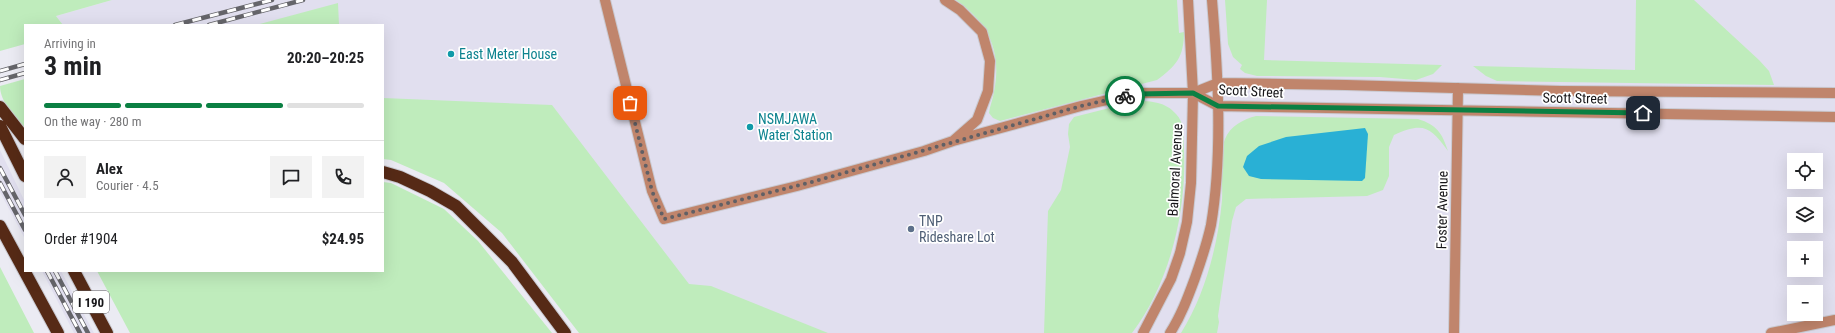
<!DOCTYPE html>
<html lang="en">
<head>
<meta charset="utf-8">
<style>
	:root { --surface:#fff; --page:#f2f2f2; --text:#202124; --muted:#757577; --line:#e0e0e0; --accent:#0b8043 }
	body { margin:0; font-family:"Roboto Condensed",sans-serif; background:var(--page); color:var(--text); height:100vh; display:flex; flex-direction:column; font-size:15px; white-space:nowrap }
	* { box-sizing:border-box; margin:0 }
	p { font-size:13px; color:var(--muted) }
	.icon { flex:none; width:22px; height:22px; fill:none; stroke:currentColor; stroke-width:2; stroke-linecap:round; stroke-linejoin:round }
	.map { position:relative; flex:1; overflow:hidden }
	.sheet { position:absolute; left:24px; top:24px; width:360px; height:248px; display:flex; flex-direction:column; background:var(--surface); border-radius:0px; box-shadow:0 4px 16px #0002 }
	.sheet>* { flex:none }
	.tools { position:absolute; left:1787px; top:153px; display:grid; gap:8px }
	.tools a { display:grid; place-items:center; width:36px; height:36px; border-radius:0px; background:var(--surface); box-shadow:0 4px 16px #0002; font-size:20px }
	.pin { position:absolute; display:grid; place-items:center; width:34px; height:34px; color:#fff; margin:-17px; border-radius:8px; box-shadow:0 2px 6px #0006 }
	.courier { position:absolute; display:grid; place-items:center; width:40px; height:40px; margin:-20px; border:3px solid #0b8043; border-radius:50%; background:#fff; color:#222; box-shadow:0 1px 5px #0007 }
	.summary em { font-style:normal; font-weight:700 }
	.summary div { display:flex; flex-direction:column-reverse }
	.summary { display:flex; align-items:center; justify-content:space-between; height:68px; padding:0 20px }
	h1 { font-size:26px; font-weight:700; line-height:30px }
	.bar { display:grid; grid-template-columns:repeat(4,1fr); gap:6px 4px; align-content:center; height:48px; padding:0 20px }
	.bar i { height:5px; border-radius:3px; background:var(--line) }
	.bar .selected { background:var(--accent) }
	.bar p { grid-column:span 4 }
	.line { display:flex; align-items:center; gap:10px; padding:0 20px; border-top:1px solid var(--line) }
	.line div { flex:1 }
	.round { display:grid; place-items:center; flex:none; width:42px; height:42px; border-radius:0px; background:var(--page) }
	.map>svg:first-child { display:block }
</style>
</head>
<body>
<div class="map">
<svg width="1835" height="333" viewBox="0 0 1835 333">
	<rect width="100%" height="100%" fill="#ebebf3"/>
	<path fill="#e1dfef" fill-rule="evenodd" d="M112 0H1835V333H597L458 179 383 150V25H63L56 16ZM1794 160H1816V182H1794ZM1794 204H1816V226H1794ZM1794 248H1816V270H1794ZM1794 292H1816V314H1794Z
		M0 150 25 202V239L0 192Z
		M42 271H61L94 333H74Z"/>
	<path fill="#bfecbc" d="M0 0H112L56 16 63 25H25V44L0 51Z
		M956 0H1177L1179 33 1184 32C1184 57 1176 66 1157 80L1000 121 993 118 989 113C990 105 993 99 994 92 1002 52 989 23 956 0Z
		M1225 0H1267L1264 60 1442 65 1433 74 1416 80 1380 77 1257 76 1245 73 1240 69 1242 65 1233 57 1228 44Z
		M1636 0H1694L1759 60 1769 71 1774 85 1497 81 1486 76 1473 66 1635 70Z
		M338 3 339 25H256Z
		M25 79V131C16 119 0 102 0 86Z
		M383 98 552 105 689 284 711 286 828 333H579L502 233 444 183 391 160 383 159Z
		M1137 101C1151 101 1166 102 1176 114 1185 123 1183 137 1184 149 1187 210 1170 283 1132 333H1044L1048 211 1061 190 1070 147 1068 134 1069 124 1074 117Z
		M1256 116 1418 119C1437 125 1442 133 1448 151 1430 126 1423 122 1394 135L1389 147V176L1383 190 1367 196 1246 199 1236 207 1232 221 1218 316 1219 322 1217 333H1181C1205 295 1218 245 1222 200 1223 182 1219 155 1225 139 1230 126 1244 119 1256 116Z
		M383 182 391 183 444 209 478 241 552 333H130L97 271H383Z
		M0 267 34 333H0Z"/>
	<path fill="#29b0d5" d="M1365 128 1368 134 1365 178 1362 181 1261 179 1249 176 1243 167 1247 156 1259 146 1286 137Z"/>
	<g fill="none" stroke-linecap="round" stroke-linejoin="round">
		<defs>
			<path id="minor" d="M605 0 652 191 664 219 797 186 924 151 953 141 977 120 988 91 990 61 982 32 960 10 945 0
				M1193 93 1218 106 1835 117
				M953 141 1081 106 1138 93H1193L1218 83 1346 85 1561 91 1835 93
				M1143 333 1171 279 1180 253 1187 222 1191 183 1193 93 1188 0
				M1170 333C1181 316 1188 297 1195 278 1201 261 1207 243 1211 225 1223 153 1218 73 1212 0
				M1454 333 1458 88
				M1771 333 1835 320"/>
			<path id="highway" d="M0 107 25 139
				M0 126 25 176
				M383 172 400 177 430 191 456 206 512 262 565 333
				M0 226 58 333
				M74 271 107 333"/>
		</defs>
		<use href="#minor" stroke="#c9c9d0" stroke-width="12"/>
		<use href="#highway" stroke="#c9c9d0" stroke-width="14"/>
		<use href="#minor" stroke="#c0856c" stroke-width="10"/>
		<use href="#highway" stroke="#562a16" stroke-width="12"/>
		<defs>
			<path id="rail" d="M175 25 272 0
				M209 25 303 0
				M0 71 25 64
				M0 80 25 73
				M0 168 25 215
				M0 183 25 230
				M47 271 80 333
				M55 271 88 333"/>
		</defs>
		<use href="#rail" stroke="#65656a" stroke-width="4.5"/>
		<use href="#rail" stroke="#fff" stroke-width="3" stroke-dasharray="9" stroke-linecap="butt"/>
	</g>
	<g fill="none" stroke-linecap="round" stroke-linejoin="round">
		<path stroke="#616065" stroke-width="4" stroke-dasharray="0 7.2" d="M630 103 652 191 664 219 812 182 1081 106 1125 96"/>
		<path stroke="#0b8043" stroke-width="5" d="M1125 96 1138 94 1193 93 1218 106 1643 113"/>
	</g>
	<g fill="#0f9aa8" stroke="#fff" stroke-width="1.5">
		<circle cx="451" cy="54" r="4"/>
		<circle cx="750" cy="127" r="4"/>
	</g>
	<circle fill="#5c6f8a" stroke="#fff" stroke-width="1.5" cx="911" cy="229" r="4"/>
	<g text-anchor="middle" stroke-width="3.5" stroke-linejoin="round" paint-order="stroke">
		<rect fill="#fff" stroke="#5c5b5d" stroke-width="1" x="73" y="291" width="36" height="22" rx="3"/>
		<g font-size="13" font-weight="bold" fill="#161518">
			<text x="91" y="307">I 190</text>
		</g>
		<g font-size="14" fill="#0d838f" stroke="#fff" text-anchor="start">
			<text x="459" y="59">East Meter House</text>
			<text x="758" y="124">NSMJAWA<tspan x="758" dy="16">Water Station</tspan></text>
		</g>
		<g font-size="14" fill="#161518" stroke="#fff">
			<text transform="translate(1251 91) rotate(3)" y="5">Scott Street</text>
			<text transform="translate(1575 98) rotate(1)" y="5">Scott Street</text>
			<text transform="translate(1175 170) rotate(-87)" y="5">Balmoral Avenue</text>
			<text transform="translate(1442 210) rotate(-89)" y="5">Foster Avenue</text>
		</g>
		<g font-size="14" fill="#4e5e75" stroke="#fff" text-anchor="start">
			<text x="919" y="226">TNP<tspan x="919" dy="16">Rideshare Lot</tspan></text>
		</g>
	</g>
</svg>
<div class="tools">
<a><svg class="icon" aria-label="locate" viewBox="0 0 24 24"><circle cx="12" cy="12" r="6"/><path d="M12 2v4M12 18v4M2 12h4M18 12h4"/></svg></a>
<a><svg class="icon" aria-label="layers" viewBox="0 0 24 24"><path d="M12 4l9 5-9 5-9-5zM3 14l9 5 9-5"/></svg></a>
<a>+</a>
<a>−</a>
</div>
<div class="pin" style="left:630px;top:103px;background:#ea580c"><svg class="icon" aria-label="bag" viewBox="0 0 24 24"><path d="M5 8h14l-1 12H6zM9 8a3 3 0 0 1 6 0"/></svg></div>
<div class="pin" style="left:1643px;top:113px;background:#1f2937"><svg class="icon" aria-label="home" viewBox="0 0 24 24"><path d="M3 11l9-7 9 7M6 9v11h12V9"/></svg></div>
<div class="courier" style="left:1125px;top:96px"><svg class="icon" aria-label="bike" viewBox="0 0 24 24"><circle cx="6" cy="16" r="4"/><circle cx="18" cy="16" r="4"/><path d="M6 16l4-8h5l3 8M10 8l3 8H6M13 5h3"/></svg></div>
<section class="sheet">
<div class="summary"><div><h1>3 min</h1><p>Arriving in</p></div><em>20:20–20:25</em></div>
<div class="bar"><i class="selected"></i><i class="selected"></i><i class="selected"></i><i></i><p>On the way · 280 m</p></div>
<div class="line" style="height:72px"><a class="round"><svg class="icon" aria-label="person" viewBox="0 0 24 24"><circle cx="12" cy="8" r="4"/><path d="M4 21q1-7 8-7t8 7"/></svg></a><div><b>Alex</b><p>Courier · 4.5</p></div><a class="round"><svg class="icon" aria-label="chat" viewBox="0 0 24 24"><path d="M4 5h16v11H9l-5 4z"/></svg></a><a class="round"><svg class="icon" aria-label="phone" viewBox="0 0 24 24"><path d="M5 4h4l2 5-3 2q2 4 5 5l2-3 5 2v4C11 20 4 13 5 4z"/></svg></a></div>
<div class="line" style="height:52px"><div>Order #1904</div><b>$24.95</b></div>
</section>
</div>
</body>
</html>
